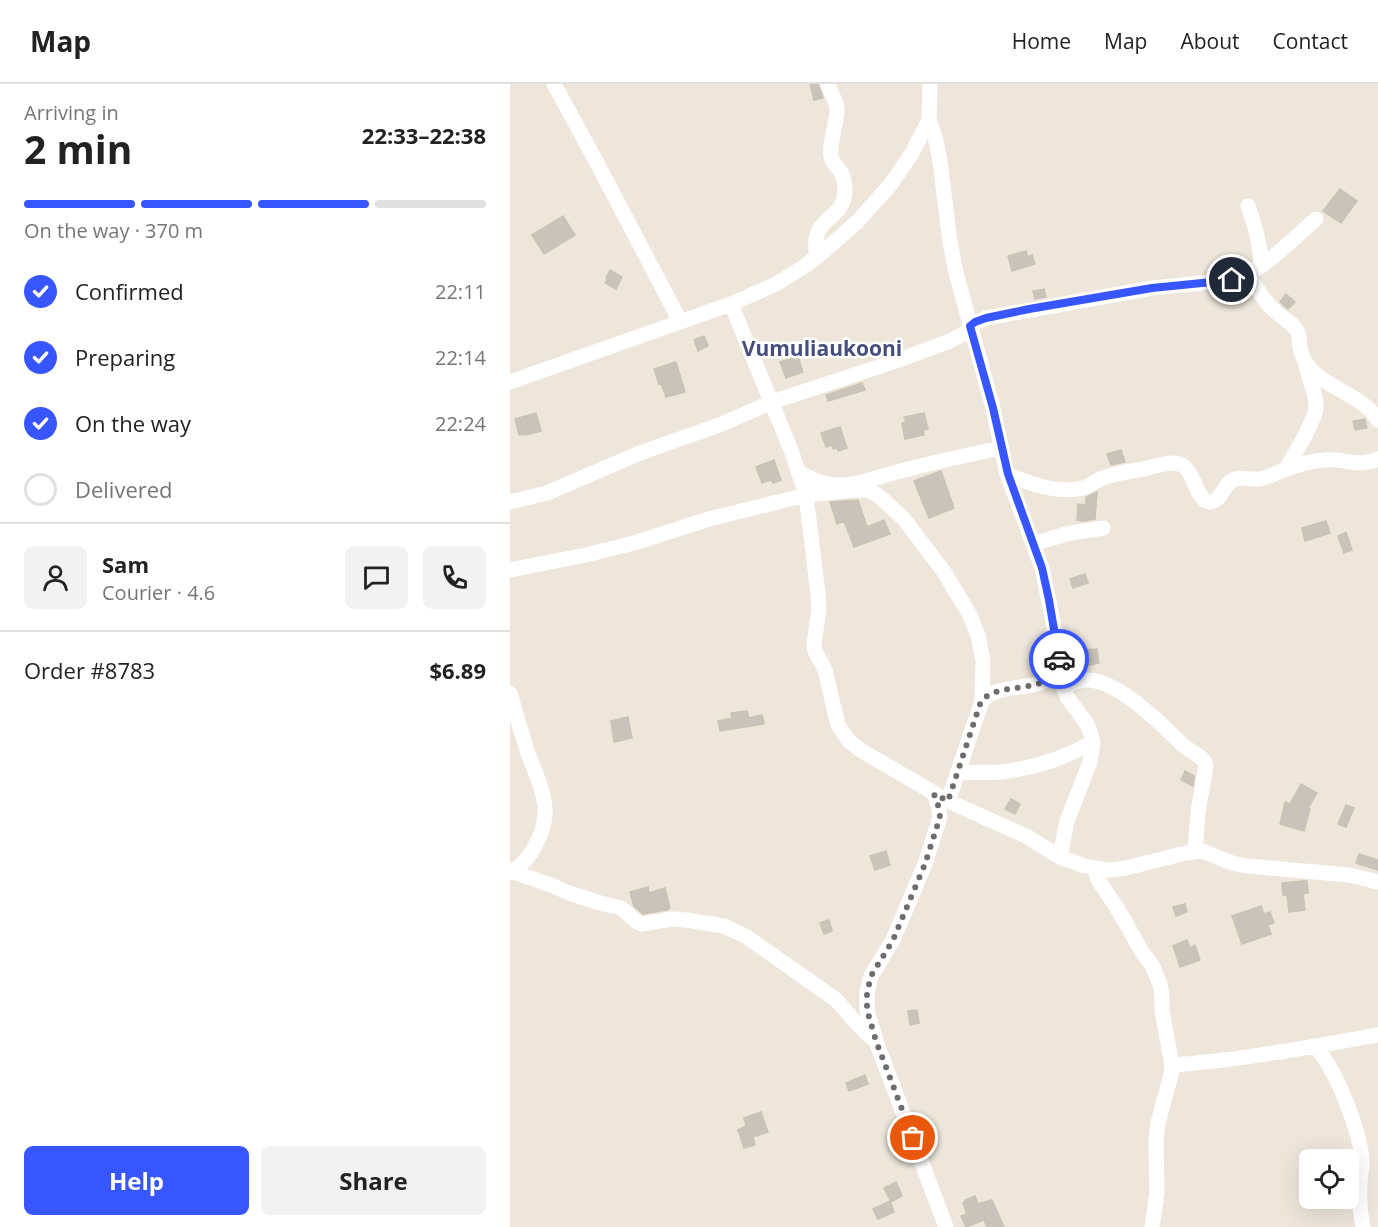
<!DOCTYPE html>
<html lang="en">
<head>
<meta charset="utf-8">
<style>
	:root { --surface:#fff; --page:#f2f2f2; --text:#222; --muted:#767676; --line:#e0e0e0; --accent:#3756ff }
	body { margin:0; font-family:"Open Sans",sans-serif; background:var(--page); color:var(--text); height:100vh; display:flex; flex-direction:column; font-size:22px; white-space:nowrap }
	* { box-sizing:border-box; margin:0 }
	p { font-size:20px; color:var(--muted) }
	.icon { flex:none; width:33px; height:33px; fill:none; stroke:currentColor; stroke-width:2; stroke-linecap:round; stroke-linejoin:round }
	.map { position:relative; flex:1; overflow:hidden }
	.drawer { display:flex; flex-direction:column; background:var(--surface); width:510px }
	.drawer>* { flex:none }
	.buttons { position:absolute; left:789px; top:1065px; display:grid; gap:12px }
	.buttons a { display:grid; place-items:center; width:60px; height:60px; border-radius:9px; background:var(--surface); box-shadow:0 6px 24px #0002; font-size:30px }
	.pin { position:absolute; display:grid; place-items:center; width:51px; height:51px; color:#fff; margin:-26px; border:3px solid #fff; border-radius:50%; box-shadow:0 2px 6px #0007 }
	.courier { position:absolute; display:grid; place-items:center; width:60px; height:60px; margin:-30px; border:4px solid #3756ff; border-radius:50%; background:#fff; color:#222; box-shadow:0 2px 8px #0007 }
	.headline em { font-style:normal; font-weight:700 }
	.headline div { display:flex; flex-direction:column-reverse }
	.headline { display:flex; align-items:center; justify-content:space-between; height:102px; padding:0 24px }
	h1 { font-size:39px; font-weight:700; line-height:45px }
	.bar { display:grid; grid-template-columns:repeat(4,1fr); gap:9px 6px; align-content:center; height:72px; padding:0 24px }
	.bar i { height:8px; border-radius:4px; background:var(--line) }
	.bar .selected { background:var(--accent) }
	.bar p { grid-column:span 4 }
	.line { display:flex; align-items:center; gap:15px; padding:0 24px; border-top:2px solid var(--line) }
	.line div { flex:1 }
	.round { display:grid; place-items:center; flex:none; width:63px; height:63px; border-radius:9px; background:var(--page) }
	ol { padding:0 24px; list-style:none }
	li { display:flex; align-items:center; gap:18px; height:66px }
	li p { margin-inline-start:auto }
	li .icon { padding:6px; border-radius:50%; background:var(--accent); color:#fff; stroke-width:4 }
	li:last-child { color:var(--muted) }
	li i { width:33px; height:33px; border:3px solid var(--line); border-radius:50% }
	.action { display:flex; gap:12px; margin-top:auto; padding:12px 24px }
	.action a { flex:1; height:69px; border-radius:9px; background:var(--accent); color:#fff; font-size:24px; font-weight:700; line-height:69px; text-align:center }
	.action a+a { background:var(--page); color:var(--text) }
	header { display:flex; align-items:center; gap:36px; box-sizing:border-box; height:84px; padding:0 30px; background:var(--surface); border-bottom:2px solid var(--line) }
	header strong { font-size:28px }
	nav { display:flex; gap:33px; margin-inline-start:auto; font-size:21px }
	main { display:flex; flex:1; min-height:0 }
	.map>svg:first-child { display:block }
</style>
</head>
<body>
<header>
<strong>Map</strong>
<nav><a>Home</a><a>Map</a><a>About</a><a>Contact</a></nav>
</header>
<main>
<section class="drawer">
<div class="headline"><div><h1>2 min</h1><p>Arriving in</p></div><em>22:33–22:38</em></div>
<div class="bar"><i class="selected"></i><i class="selected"></i><i class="selected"></i><i></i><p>On the way · 370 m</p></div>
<ol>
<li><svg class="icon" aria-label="check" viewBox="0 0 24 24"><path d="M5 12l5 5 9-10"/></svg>Confirmed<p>22:11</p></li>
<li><svg class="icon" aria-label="check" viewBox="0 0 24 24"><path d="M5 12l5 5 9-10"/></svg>Preparing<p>22:14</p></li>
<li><svg class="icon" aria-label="check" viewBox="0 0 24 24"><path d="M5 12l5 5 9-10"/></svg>On the way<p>22:24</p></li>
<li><i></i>Delivered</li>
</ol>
<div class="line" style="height:108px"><a class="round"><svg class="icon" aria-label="person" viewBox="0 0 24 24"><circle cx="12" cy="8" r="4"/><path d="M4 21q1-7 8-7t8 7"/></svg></a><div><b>Sam</b><p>Courier · 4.6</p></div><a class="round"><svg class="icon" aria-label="chat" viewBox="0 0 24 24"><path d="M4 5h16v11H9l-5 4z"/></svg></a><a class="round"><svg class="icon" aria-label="phone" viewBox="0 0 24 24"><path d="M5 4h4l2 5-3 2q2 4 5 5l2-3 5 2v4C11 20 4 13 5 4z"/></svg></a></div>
<div class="line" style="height:78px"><div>Order #8783</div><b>$6.89</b></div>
<div class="action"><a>Help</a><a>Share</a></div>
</section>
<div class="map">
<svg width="868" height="1143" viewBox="0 0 868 1143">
	<rect width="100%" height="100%" fill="#eee6db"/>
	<path fill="#c9c3bb" stroke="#cac3b4" stroke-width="1.5" d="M300 0H308L313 14 304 16Z
		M830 105 847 117 831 139 813 127Z
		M53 132 65 151 34 170 22 151Z
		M516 167 518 173 522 171 525 180 502 187 498 172Z
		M100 186 112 193 106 205 95 199 97 195 96 194Z
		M534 205 536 213 525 215 523 207Z
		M776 210 785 218 778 225 770 218Z
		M194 252 198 262 188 267 184 256Z
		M288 272 293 288 276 294 270 278Z
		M166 278 175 308 156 313 151 299 149 300 144 285Z
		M352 299 355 306 318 317 316 311Z
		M26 329 31 347 16 351V350L9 351 5 335Z
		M414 329 418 345 413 346 414 351 395 355 392 339 396 338 394 333Z
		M855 335 857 344 845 346 843 337Z
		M330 343 337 364 328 367 327 364 323 365 322 361 316 363 311 349Z
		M611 366 615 378 601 381 597 370Z
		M264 376 271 396 263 399 261 396 252 399 246 383Z
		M431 387 444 424 419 434 404 397Z
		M587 408 585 435 573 437 567 436 568 420 576 421V413Z
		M348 416 357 443 374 436 380 450 344 463 334 437 327 440 320 418Z
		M816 437 820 449 795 457 792 444Z
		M836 448 842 466 834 469 828 452Z
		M575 490 578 499 563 504 560 495Z
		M587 565 589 579 579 581 577 566Z
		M237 627 239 634 252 631 254 640 210 647 208 637 222 634 221 629Z
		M118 633 122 654 104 658 101 637Z
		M675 687 684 692 683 702 671 696Z
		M791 700 807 709 798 724 800 725 794 747 770 740 775 718 780 720Z
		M501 715 510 720 505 730 495 725Z
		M836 721 844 724 836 743 828 740Z
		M376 767 380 781 365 786 360 772Z
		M849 770 868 776V786L846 779Z
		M793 797H797L798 809H793L795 826 779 828 777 811H773L772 799Z
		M138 803 139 809 155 804 160 824 157 826 133 830 124 822 120 808Z
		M675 820 677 828 666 832 663 823Z
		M751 822 754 830 760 828 764 839 758 841 761 850 732 860 722 832Z
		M319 836 322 847 314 850 310 839Z
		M677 856 680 864 685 861 690 876 670 883 663 862Z
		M407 926 409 939 400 941 398 927Z
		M355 991 358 1000 339 1007 336 999Z
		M251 1028 258 1048 243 1053 245 1061 234 1064 228 1046 236 1042 234 1034Z
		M386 1098 392 1112 381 1118 374 1104Z
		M465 1112 468 1120 482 1116 494 1143H477L474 1136 456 1143 451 1132 457 1130 453 1119 455 1118V1116Z
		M380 1117 384 1128 368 1135 363 1125Z"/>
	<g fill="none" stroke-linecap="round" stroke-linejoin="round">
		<path stroke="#fff" stroke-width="15" d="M44 0 87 79 170 237
			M419 36 425 53 430 77 440 158 446 189 483 324 497 390 532 484 543 538 549 577 548 588C542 593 535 598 527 600 508 605 486 602 472 617
			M738 122C745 141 751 161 751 182
			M307 173C299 134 328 138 334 114 336 105 335 94 330 87 327 81 321 79 321 72 319 58 327 40 327 26 327 17 320 8 318 0
			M738 190C746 204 754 217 765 227 772 234 785 240 788 249 790 254 789 259 790 263 791 272 796 280 802 287 822 306 854 313 868 336
			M221 220 281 366 296 411 308 510 309 526 304 560 305 567 315 586 328 641 339 657 352 667 438 717 516 752 550 773 572 781 584 784 600 786 616 784 676 769 692 767 722 779 737 782 839 791 868 798
			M0 298 221 220 266 200 295 182 314 167 347 138 381 100 402 69 419 36 420 0
			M776 385C784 371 804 339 806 324 807 311 799 295 796 282
			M289 388C303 396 316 402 332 401 351 401 369 392 387 388 421 379 456 371 491 364
			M497 390C518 400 550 410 573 404 580 402 586 396 593 394 606 389 620 387 634 385 644 382 654 379 665 379 686 381 684 417 700 418 713 418 713 395 730 394 736 394 742 396 749 395 757 394 766 389 774 386 787 381 801 377 814 376 833 374 851 384 868 375
			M0 418 37 409 130 369 212 340 262 318 386 277 440 257 455 249 460 242 465 239 476 234 642 204 722 196 738 190 751 182 769 168 806 135
			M523 460 556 450 593 444
			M0 486 76 471 124 459 199 435 296 411 344 406H358L369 412 394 435 434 488 460 531 468 552 473 576 472 617 438 717
			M553 602C560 600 567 597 575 596 607 594 652 641 673 661 681 669 694 671 696 682L688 728 685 767
			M0 609C6 630 12 651 19 672 26 690 36 711 35 731 34 750 18 781 0 788
			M447 689C461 688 475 689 489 688 521 685 555 674 583 658
			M424 710 428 721 430 733 415 780 383 856 361 892 357 909V926L366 957 436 1143
			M550 773 557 737 580 678 583 658 581 650 577 640 557 613 550 595
			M584 784 589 797 609 827 632 868 642 881 650 900 652 913V927L662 981 661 991 648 1039 646 1057 647 1109 642 1143
			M3 788 41 801 59 809 90 819 111 824 127 838 132 840 162 835 176 836 214 842 237 853 325 915C340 930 348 944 366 957
			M806 962C825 988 837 1016 846 1046 849 1057 852 1067 852 1078 852 1086 850 1094 850 1101 849 1116 850 1129 853 1143
			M662 981C732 976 800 963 868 951"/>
	</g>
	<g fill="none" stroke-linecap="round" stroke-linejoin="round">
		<path stroke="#6f6c69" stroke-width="6" stroke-dasharray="0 10.8" d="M403 1054 366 957 357 926V909L361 892 383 856 415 780 430 733 428 721 424 710 438 717 471 617C486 602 508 606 527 600 535 598 542 593 548 588L549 575"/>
		<path stroke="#3756ff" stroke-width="8" d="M549 575 539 516 532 484 498 390 483 324 460 242 465 238 476 234 519 225 642 204 722 196"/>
	</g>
	<g text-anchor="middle" stroke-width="5" stroke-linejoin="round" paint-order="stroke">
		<g font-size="21" font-weight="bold" fill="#464e80" stroke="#fff">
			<text x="312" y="272">Vumuliaukooni</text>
		</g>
	</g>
</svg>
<div class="buttons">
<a><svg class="icon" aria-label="locate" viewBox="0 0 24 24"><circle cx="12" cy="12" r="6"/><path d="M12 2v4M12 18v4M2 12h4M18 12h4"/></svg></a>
</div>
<div class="pin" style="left:403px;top:1054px;background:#ea580c"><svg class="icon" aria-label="bag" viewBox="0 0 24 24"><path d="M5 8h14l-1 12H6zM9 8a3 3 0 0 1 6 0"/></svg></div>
<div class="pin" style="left:722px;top:196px;background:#1f2937"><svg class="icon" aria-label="home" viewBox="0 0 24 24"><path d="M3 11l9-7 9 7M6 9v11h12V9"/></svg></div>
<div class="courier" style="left:549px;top:575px"><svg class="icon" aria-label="car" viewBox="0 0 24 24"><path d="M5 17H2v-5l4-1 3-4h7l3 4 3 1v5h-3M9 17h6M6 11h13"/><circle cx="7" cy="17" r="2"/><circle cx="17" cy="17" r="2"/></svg></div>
</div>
</main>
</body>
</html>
